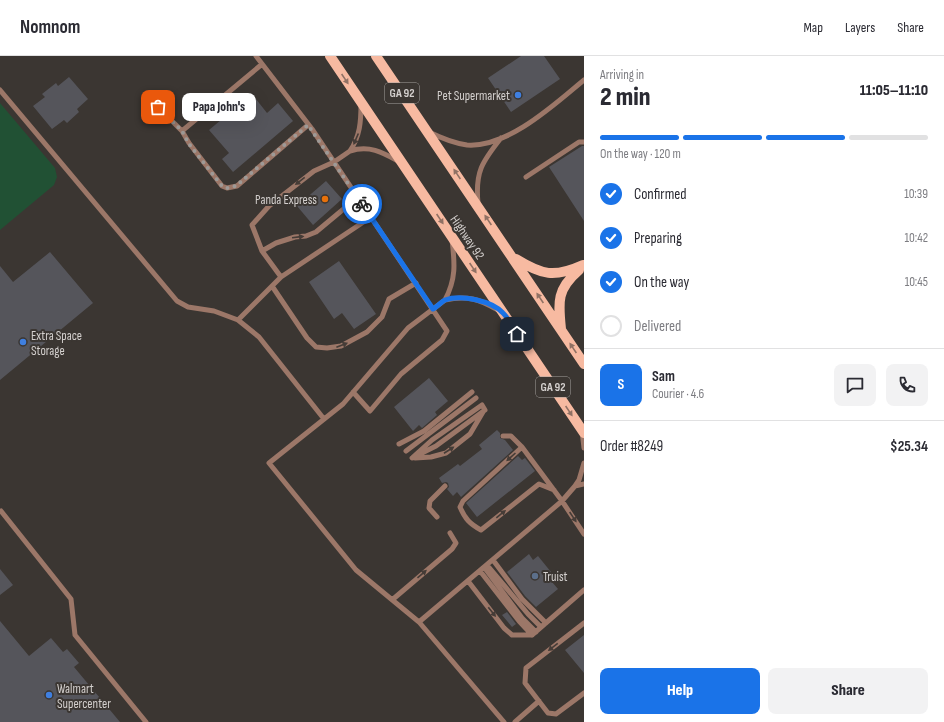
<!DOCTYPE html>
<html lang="en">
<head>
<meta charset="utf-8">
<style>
	:root { --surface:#fff; --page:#f2f2f3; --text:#2b2b33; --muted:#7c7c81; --line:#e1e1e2; --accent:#1a73e8 }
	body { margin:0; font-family:"Sofia Sans Condensed",sans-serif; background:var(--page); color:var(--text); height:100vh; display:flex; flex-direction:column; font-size:15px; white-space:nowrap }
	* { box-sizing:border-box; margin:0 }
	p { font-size:13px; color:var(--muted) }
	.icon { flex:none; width:22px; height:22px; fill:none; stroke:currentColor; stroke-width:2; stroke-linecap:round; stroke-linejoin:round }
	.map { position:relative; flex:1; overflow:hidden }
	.panel { display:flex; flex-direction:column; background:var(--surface); width:360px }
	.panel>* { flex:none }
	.pin { position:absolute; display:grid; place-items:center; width:34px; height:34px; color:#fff; margin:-17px; border-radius:8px; box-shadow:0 2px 6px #0006 }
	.courier { position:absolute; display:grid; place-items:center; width:40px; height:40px; margin:-20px; border:3px solid #1a73e8; border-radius:50%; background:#fff; color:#222; box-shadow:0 1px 5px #0007 }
	.bubble { position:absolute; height:28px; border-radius:8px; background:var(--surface); box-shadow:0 4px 16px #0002; font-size:13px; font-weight:800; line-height:28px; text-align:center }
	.headline em { font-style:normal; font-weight:800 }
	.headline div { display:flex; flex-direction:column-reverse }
	.headline { display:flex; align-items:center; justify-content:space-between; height:68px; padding:0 16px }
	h1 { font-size:26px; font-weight:800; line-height:30px }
	.bar { display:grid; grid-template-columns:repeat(4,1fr); gap:6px 4px; align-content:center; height:48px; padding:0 16px }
	.bar i { height:5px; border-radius:3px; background:var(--line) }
	.bar .on { background:var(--accent) }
	.bar p { grid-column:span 4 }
	.line { display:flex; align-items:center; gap:10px; padding:0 16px; border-top:1px solid var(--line) }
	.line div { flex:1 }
	.round { display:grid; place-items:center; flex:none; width:42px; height:42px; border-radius:8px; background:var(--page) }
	ol { padding:0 16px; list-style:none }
	li { display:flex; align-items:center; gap:12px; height:44px }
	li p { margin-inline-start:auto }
	li .icon { padding:4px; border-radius:50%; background:var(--accent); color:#fff; stroke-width:4 }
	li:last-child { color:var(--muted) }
	li i { width:22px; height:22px; border:2px solid var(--line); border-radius:50% }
	.button { display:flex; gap:8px; margin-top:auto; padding:8px 16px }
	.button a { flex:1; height:46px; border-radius:8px; background:var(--accent); color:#fff; font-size:16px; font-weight:800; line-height:46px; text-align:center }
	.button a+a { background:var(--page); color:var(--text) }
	header { display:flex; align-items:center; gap:24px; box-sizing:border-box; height:56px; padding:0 20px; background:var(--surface); border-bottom:1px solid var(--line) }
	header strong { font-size:19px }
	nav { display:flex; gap:22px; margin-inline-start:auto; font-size:14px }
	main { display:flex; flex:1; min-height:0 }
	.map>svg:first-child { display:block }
</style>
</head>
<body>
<header>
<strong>Nomnom</strong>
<nav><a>Map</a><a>Layers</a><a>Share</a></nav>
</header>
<main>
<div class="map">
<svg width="584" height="666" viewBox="0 0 584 666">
	<rect width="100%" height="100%" fill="#3b3632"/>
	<path fill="#215134" d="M0 47 55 112 57 121 54 129 0 174Z"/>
	<path fill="#55555b" d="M521 0H544L560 23 511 56 488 22Z
		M69 21 88 43 77 53 79 56 67 67 64 64 52 73 33 50 45 41 42 38 56 27 58 30Z
		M252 38 267 57 278 47 293 65 233 116 222 103 229 97 209 74Z
		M582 90H584V165L549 111Z
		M326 125 342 143 313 169 297 150Z
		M50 196 93 247 0 324V210L13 226Z
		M339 205 376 258 354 273 342 257 334 263 309 226Z
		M429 322 448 345 435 356 437 359 422 372 419 369 413 375 394 351Z
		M497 374 500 377V382L505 384 513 394 461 441 457 436 453 440 447 433 449 431 448 427 446 426 442 427 439 422 458 408 460 410 482 393 479 389Z
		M518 400 522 404 525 402 535 415 477 461 466 447Z
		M529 498 533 504 538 500 551 516 547 520 558 533 536 551 525 540 507 516Z
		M0 513 13 529 0 539Z
		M507 556 516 568 512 571 502 559Z
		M0 565 29 600 51 582 63 596 67 593 79 607 74 611 120 666H0Z
		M584 579V617L565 594Z"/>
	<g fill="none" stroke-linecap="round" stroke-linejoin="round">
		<path stroke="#9c7768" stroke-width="5" d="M256 0 312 73 334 106 314 115 269 150 252 169 262 195 281 221
			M0 34 177 245 188 251 214 255 238 264
			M361 48C361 66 360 80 350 95 369 89 382 96 398 105
			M158 51 182 75 189 87 222 130 227 132 237 130 308 69
			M182 75 261 9
			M429 76C441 82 453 87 467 89 508 92 555 48 584 24
			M350 95 334 106 447 275 442 284 401 318 370 355 353 336
			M526 121 579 86H584
			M478 147C475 116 482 106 501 82
			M452 184C455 208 456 223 445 244 467 239 479 243 498 254
			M262 195 276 187 295 181 306 180 316 176 358 141
			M272 230 307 282 316 291 327 292 341 290 367 276 382 261 389 243 416 227
			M445 244 408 272 343 348 269 407 356 514 419 566 504 666
			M482 349 485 354 436 390 412 402 432 384Z
			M324 363 259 281 238 264 281 221 371 161
			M582 375 584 392
			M503 380H511L522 391 463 445 460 451C465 463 470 468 481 474L539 428 554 434
			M399 388 424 375 472 336
			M522 391 562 445 584 478
			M406 395 476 342
			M415 402 431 401 446 397 470 378 483 356
			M584 407 579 424 575 430 584 428
			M1 455 71 543 75 579 146 666
			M437 461 429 452 430 445 445 430
			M493 504 522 543 546 567
			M487 509 528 558 541 571
			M484 511 522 562 536 576
			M480 515 519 565 532 579 584 534
			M468 525 504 572 512 579H532
			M392 544 452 493 456 487 450 477
			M419 566 562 445 575 430
			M584 567 526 612 525 627 548 657 556 658 584 637
			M515 666 539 645"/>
		<path stroke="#f7baa1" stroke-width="10" d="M330 0 584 377
			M376 0 584 308
			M516 203C542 219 554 222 583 209
			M561 273C558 245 557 233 579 214"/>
	</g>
	<defs><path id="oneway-solid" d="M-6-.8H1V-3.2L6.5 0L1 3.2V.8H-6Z"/></defs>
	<g fill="#907164">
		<use href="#oneway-solid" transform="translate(345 23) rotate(56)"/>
		<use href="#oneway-solid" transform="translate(457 118) rotate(-124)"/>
		<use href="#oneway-solid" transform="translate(440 163) rotate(56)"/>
		<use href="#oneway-solid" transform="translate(488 164) rotate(-124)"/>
		<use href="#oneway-solid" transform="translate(473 212) rotate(56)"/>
		<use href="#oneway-solid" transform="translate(540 242) rotate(-124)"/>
		<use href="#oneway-solid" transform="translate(573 292) rotate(-124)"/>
		<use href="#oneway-solid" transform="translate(569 355) rotate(56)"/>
	</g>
	<g fill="#453c37">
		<use href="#oneway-solid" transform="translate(356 83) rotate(113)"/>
		<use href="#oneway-solid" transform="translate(300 125) rotate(142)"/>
		<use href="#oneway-solid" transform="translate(298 181) rotate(-7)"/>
		<use href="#oneway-solid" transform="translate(342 289) rotate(-21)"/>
		<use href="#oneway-solid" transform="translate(449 394) rotate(-33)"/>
		<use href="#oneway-solid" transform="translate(511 401) rotate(138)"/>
		<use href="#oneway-solid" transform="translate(501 458) rotate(-39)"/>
		<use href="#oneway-solid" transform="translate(573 461) rotate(56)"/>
		<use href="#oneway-solid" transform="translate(422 518) rotate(-41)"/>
		<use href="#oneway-solid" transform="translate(492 556) rotate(52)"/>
		<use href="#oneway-solid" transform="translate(553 591) rotate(142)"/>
	</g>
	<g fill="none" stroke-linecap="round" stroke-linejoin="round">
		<path stroke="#9e9a97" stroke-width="4" stroke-dasharray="0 7.2" d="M158 51 182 75 189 88 222 130 227 132 236 130 308 69 362 148"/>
		<path stroke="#1a73e8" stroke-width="5" d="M362 148 433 253C437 251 441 246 445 244 461 238 492 245 503 257 509 263 513 271 517 278"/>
	</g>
	<g fill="#3f7fe0" stroke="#3b3632" stroke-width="1.5">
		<circle cx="518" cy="39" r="4"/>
		<circle cx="23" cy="286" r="4"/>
		<circle cx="49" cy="639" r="4"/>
	</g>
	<circle fill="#e8710a" stroke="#3b3632" stroke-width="1.5" cx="325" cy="143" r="4"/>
	<circle fill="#5c6f8a" stroke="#3b3632" stroke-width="1.5" cx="535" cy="520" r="4"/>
	<g text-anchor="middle" stroke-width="4" stroke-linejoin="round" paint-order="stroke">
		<g fill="#3b3632" stroke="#a6a29f" stroke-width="1">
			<rect x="385" y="27" width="34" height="20" rx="3"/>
			<rect x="536" y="321" width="34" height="20" rx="3"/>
		</g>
		<g font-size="12" font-weight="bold" fill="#d4d0ce">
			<text x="402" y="41">GA 92</text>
			<text x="553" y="335">GA 92</text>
		</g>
		<g font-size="13" fill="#d4d0ce" stroke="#3b3632" text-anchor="start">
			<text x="510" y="44" text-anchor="end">Pet Supermarket</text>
			<text x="317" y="148" text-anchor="end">Panda Express</text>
			<text x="31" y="284">Extra Space<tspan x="31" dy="15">Storage</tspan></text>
			<text x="543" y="525">Truist</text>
			<text x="57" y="637">Walmart<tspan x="57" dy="15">Supercenter</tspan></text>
		</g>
		<g font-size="13" fill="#d4d0ce" stroke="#3b3632">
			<text transform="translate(468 181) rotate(56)" y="5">Highway 92</text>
		</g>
	</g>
</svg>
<div class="pin" style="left:158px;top:51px;background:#ea580c"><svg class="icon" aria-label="bag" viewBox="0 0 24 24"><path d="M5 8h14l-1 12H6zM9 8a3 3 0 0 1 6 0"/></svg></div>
<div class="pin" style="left:517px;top:278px;background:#1f2937"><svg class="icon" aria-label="home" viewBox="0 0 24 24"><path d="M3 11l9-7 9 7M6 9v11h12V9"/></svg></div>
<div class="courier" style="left:362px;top:148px"><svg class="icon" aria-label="bike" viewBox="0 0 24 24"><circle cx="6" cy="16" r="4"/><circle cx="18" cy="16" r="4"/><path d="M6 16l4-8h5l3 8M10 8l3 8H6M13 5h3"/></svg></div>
<div class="bubble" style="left:182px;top:37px;width:74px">Papa John's</div>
</div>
<section class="panel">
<div class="headline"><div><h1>2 min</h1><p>Arriving in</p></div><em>11:05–11:10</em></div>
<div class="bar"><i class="on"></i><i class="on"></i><i class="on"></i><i></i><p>On the way · 120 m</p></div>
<ol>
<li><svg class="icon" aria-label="check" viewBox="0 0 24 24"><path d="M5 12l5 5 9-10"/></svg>Confirmed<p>10:39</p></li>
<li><svg class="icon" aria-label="check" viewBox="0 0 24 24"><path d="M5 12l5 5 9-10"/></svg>Preparing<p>10:42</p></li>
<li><svg class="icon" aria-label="check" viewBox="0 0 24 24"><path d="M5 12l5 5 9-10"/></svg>On the way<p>10:45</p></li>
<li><i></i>Delivered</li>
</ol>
<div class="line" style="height:72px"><b class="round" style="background:var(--accent);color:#fff">S</b><div><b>Sam</b><p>Courier · 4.6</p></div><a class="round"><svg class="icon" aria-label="chat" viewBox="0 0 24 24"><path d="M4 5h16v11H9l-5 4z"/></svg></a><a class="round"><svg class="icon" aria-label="phone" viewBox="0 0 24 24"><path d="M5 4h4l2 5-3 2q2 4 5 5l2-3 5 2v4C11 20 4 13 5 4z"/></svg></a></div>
<div class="line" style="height:52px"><div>Order #8249</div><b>$25.34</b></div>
<div class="button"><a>Help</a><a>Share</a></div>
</section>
</main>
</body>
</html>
